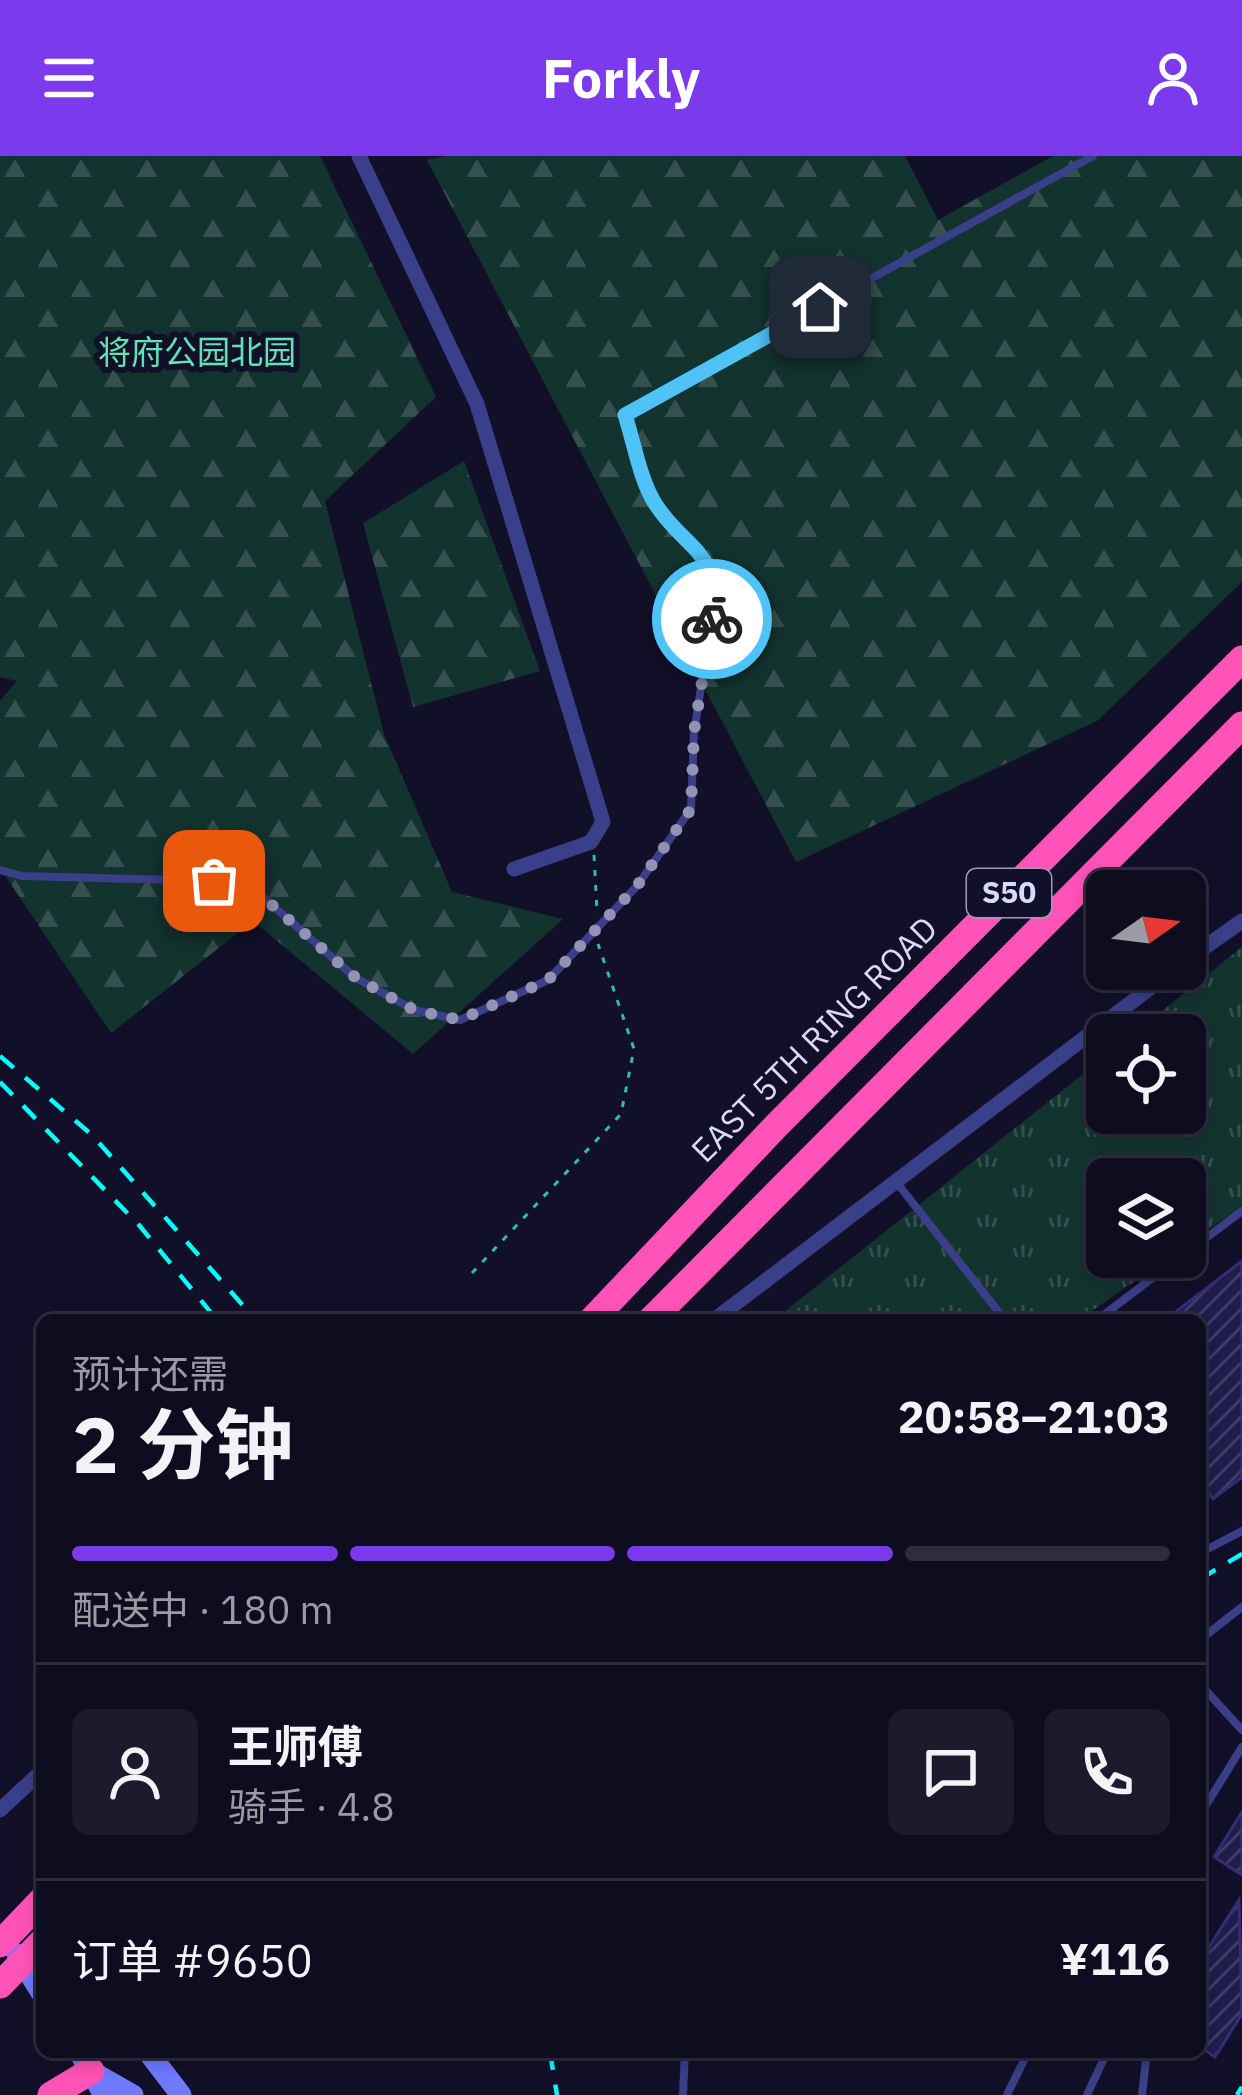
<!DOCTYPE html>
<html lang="zh">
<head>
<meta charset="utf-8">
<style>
	:root { --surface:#0e0c1f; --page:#1c1a2c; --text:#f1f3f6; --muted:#9b9ba4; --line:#2e2c3d; --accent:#7c3aed }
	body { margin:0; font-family:"IBM Plex Sans","Noto Sans SC",sans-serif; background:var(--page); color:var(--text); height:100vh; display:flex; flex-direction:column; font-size:45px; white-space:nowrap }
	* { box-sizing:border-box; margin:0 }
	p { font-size:39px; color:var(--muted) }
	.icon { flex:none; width:66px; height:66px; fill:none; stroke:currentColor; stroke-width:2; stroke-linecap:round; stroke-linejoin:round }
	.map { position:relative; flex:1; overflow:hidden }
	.details { position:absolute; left:36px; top:1158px; width:1170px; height:744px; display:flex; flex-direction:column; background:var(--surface); border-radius:18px; box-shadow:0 6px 18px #0003,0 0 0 3px var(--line) }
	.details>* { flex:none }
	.needle { width:78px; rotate:76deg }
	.controls { position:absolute; left:1086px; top:714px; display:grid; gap:24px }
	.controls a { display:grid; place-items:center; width:120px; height:120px; border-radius:18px; background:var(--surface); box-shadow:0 6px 18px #0003,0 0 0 3px var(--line); font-size:60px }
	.pin { position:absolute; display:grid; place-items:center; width:102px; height:102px; color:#fff; margin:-51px; border-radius:24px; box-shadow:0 6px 18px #0006 }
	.courier { position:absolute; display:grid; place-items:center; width:120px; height:120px; margin:-60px; border:9px solid #4fc3f7; border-radius:50%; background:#fff; color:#222; box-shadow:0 3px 15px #0007 }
	.headline em { font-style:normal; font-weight:700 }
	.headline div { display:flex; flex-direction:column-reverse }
	.headline { display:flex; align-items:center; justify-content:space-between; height:204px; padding:0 36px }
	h1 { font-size:78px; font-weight:700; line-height:90px }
	.bar { display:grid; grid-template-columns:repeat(4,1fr); gap:18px 12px; align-content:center; height:144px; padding:0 36px }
	.bar i { height:15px; border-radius:9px; background:var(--line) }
	.bar .selected { background:var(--accent) }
	.bar p { grid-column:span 4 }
	.line { display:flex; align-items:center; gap:30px; padding:0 36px; border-top:3px solid var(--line) }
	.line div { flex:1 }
	.round { display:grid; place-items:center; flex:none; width:126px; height:126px; border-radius:18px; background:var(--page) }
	header { display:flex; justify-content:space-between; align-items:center; height:156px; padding:0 36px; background:var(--accent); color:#fff; font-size:54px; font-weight:700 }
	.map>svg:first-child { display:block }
</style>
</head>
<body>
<header><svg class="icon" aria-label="menu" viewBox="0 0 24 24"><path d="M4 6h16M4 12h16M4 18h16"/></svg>Forkly<svg class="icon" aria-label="person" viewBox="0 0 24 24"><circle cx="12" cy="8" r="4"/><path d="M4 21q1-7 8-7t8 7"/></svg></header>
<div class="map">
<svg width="1242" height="1939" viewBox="0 0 1242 1939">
	<defs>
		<pattern id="grass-tufts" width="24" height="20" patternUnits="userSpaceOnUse" patternTransform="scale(3)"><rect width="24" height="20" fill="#13332f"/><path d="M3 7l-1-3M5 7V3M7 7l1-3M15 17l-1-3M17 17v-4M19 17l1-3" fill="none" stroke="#35504e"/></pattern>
		<pattern id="forest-firs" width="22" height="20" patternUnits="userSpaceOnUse" patternTransform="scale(3)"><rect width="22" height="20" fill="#13332f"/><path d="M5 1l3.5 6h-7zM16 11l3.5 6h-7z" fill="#35504e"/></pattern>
		<pattern id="building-hatch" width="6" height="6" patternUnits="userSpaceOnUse" patternTransform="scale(3)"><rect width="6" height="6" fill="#201c4b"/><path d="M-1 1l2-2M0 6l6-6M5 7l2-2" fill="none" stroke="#403c66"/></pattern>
	</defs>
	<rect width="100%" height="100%" fill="#121029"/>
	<path fill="url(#grass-tufts)" d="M1242 791V1050L1185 1090V1023H1107V1101H1169L1079 1164H774L1107 899V957H1185V879H1132Z"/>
	<path fill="url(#forest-firs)" d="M0 0H320L436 241 325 345 384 578 452 736 563 763 413 898 253 765 111 877 0 712V545L17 525 0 521Z
		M445 0H905L938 64 1053 0H1242V426L1097 565 796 706 427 4Z
		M464 305 540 515 413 551 363 367Z"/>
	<path fill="url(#building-hatch)" stroke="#342d77" stroke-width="3" d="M1242 1105V1321L1213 1343 1200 1325V1164H1165Z
		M1242 1656V1719L1214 1701Z
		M1239 1744 1242 1858 1215 1901 1200 1891V1805Z"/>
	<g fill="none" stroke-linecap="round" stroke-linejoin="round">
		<path stroke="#2ebda6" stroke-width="3" stroke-dasharray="6 9" stroke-linecap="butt" d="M594 699 597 755
			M472 1117 621 958 634 893 598 788"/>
		<path stroke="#3a3f89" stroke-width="8" d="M0 714 22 720 214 725 258 737 356 822 414 854 460 864 548 824 637 730 691 653 694 576 715 442 703 397 655 348 624 259 1093 0
			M897 1027 1005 1164
			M1185 1098 1242 1055
			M1097 1164 1180 1101
			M1200 1397 1242 1375
			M1200 1484 1242 1451
			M1200 1528 1242 1574
			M1200 1659 1242 1591
			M683 1939 685 1896
			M1007 1939 1028 1896
			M1087 1939 1107 1896
			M1142 1939 1147 1896"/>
		<path stroke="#3a3f89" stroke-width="15" d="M359 0 477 248 603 666 591 686 514 713
			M1185 805 1242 765
			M714 1164 1175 813
			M0 1654 42 1615"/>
		<path stroke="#6f7aff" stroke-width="21" d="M17 1798 42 1838
			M79 1896 104 1939
			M148 1896 181 1939
			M91 1915 133 1939"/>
		<path stroke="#ff53b7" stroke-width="27" d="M592 1164 776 970 1242 503
			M651 1164 1242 569
			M51 1939 91 1915"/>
		<path stroke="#04fffe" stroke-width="4.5" stroke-dasharray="18 15" stroke-linecap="butt" d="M0 900 92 979 256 1164
			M0 926 139 1069 217 1164
			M1200 1423 1242 1398
			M550 1896 557 1939
			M1237 1939 1242 1931"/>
		<path stroke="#ff53b7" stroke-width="27" d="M0 1788 42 1744
			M0 1829 42 1786"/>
	</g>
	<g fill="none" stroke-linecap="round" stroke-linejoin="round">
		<path stroke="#9392b4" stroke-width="12" stroke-dasharray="0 21.6" d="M214 725 258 737 356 822 414 854 460 864 548 824 637 730 691 653 694 576 712 463"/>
		<path stroke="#4fc3f7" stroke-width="15" d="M712 463C722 394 686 395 656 349 640 325 634 286 625 259L820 151"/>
	</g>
	<g text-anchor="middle" stroke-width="12" stroke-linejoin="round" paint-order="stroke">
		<rect fill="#121029" stroke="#9d9cbf" stroke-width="3" x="967" y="713" width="84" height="48" rx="9"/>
		<g font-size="30" font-weight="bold" fill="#d9d8ff">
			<text x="1009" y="747">S50</text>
		</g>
		<g font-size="33" fill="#61e2b5" stroke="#121029">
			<text x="197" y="208">将府公园北园</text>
		</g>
		<g font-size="33" fill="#d9d8ff" stroke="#121029">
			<text transform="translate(814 883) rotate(-45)" y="12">EAST 5TH RING ROAD</text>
		</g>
	</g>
</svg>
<div class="controls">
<a><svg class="needle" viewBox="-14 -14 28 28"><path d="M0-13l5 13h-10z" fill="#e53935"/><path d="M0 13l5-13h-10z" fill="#9b9ba4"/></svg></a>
<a><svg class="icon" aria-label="locate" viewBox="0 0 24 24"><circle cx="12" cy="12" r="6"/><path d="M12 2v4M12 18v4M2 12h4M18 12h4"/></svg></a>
<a><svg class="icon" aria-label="layers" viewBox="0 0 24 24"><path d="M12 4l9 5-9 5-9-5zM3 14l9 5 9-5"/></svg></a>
</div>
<div class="pin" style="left:214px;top:725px;background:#ea580c"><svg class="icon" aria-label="bag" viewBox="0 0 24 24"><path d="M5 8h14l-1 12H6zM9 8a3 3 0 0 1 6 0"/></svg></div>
<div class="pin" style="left:820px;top:151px;background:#1f2937"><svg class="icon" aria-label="home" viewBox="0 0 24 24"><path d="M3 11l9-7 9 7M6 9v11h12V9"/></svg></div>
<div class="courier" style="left:712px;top:463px"><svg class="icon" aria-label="bike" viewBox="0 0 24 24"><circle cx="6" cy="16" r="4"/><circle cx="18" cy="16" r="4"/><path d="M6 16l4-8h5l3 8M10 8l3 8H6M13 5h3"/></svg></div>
<section class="details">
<div class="headline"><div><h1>2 分钟</h1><p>预计还需</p></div><em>20:58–21:03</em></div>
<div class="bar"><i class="selected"></i><i class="selected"></i><i class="selected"></i><i></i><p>配送中 · 180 m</p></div>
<div class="line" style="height:216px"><a class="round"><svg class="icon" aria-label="person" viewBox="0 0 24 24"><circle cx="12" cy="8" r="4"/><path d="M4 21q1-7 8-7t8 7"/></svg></a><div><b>王师傅</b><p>骑手 · 4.8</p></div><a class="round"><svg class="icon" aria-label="chat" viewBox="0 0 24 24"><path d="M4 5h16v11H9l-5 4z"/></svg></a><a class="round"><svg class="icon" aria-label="phone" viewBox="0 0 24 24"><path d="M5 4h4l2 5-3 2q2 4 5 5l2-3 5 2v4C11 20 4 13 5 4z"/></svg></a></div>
<div class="line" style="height:156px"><div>订单 #9650</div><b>¥116</b></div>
</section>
</div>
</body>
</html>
